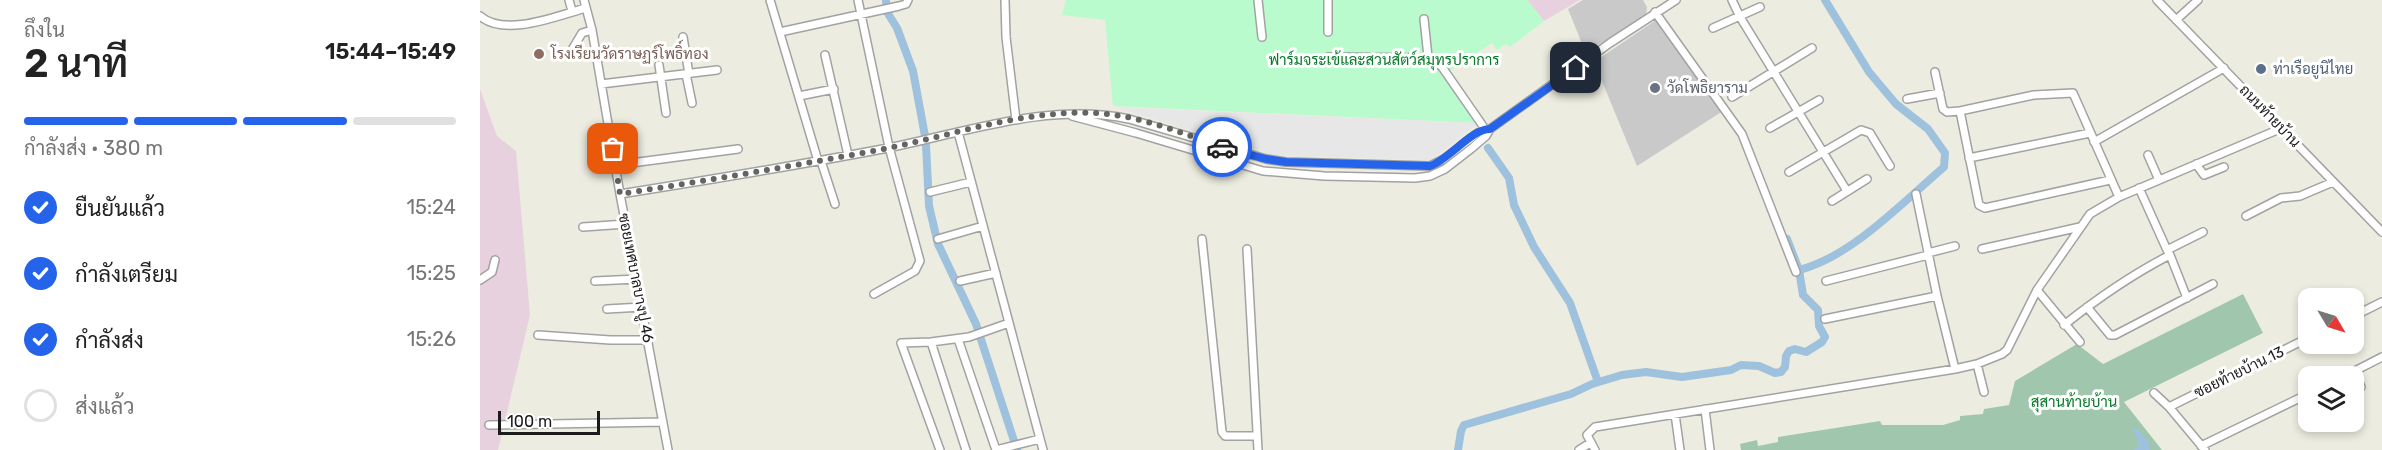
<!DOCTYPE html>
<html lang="th">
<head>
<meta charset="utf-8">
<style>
	:root { --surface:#fff; --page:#f2f2f2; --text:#222; --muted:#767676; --line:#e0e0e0; --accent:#2563eb }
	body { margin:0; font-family:Rubik,Sarabun,sans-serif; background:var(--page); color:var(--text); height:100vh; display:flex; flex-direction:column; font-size:22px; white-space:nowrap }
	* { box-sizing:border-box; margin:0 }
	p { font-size:20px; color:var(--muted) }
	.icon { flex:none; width:33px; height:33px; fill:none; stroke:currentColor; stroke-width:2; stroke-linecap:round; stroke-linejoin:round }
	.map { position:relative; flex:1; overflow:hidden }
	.details { display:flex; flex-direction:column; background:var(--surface); width:480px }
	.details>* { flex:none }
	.needle { width:39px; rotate:128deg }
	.controls { position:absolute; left:1818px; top:288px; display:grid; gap:12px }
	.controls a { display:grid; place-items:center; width:66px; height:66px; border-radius:12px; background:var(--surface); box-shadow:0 3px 9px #0003; font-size:30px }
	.scale { position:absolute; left:18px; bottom:15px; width:102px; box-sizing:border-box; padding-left:6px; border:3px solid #1b1b1b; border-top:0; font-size:16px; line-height:21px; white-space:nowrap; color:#1b1b1b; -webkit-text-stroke:4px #fff; paint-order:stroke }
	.pin { position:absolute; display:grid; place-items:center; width:51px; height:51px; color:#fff; margin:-26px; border-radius:12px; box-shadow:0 3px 9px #0006 }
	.courier { position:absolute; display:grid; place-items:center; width:60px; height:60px; margin:-30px; border:4px solid #2563eb; border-radius:50%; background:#fff; color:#222; box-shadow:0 2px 8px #0007 }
	.headline em { font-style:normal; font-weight:600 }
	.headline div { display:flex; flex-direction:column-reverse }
	.headline { display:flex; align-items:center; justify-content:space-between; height:102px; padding:0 24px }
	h1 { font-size:39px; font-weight:600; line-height:45px }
	.bar { display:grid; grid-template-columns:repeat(4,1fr); gap:9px 6px; align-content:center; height:72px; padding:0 24px }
	.bar i { height:8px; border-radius:4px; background:var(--line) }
	.bar .selected { background:var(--accent) }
	.bar p { grid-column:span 4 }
	ol { padding:0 24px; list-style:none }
	li { display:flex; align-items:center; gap:18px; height:66px }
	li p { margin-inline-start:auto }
	li .icon { padding:6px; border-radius:50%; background:var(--accent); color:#fff; stroke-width:4 }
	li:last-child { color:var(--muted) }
	li i { width:33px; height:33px; border:3px solid var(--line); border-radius:50% }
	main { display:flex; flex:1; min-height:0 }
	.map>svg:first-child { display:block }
</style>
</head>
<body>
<main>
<section class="details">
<div class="headline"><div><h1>2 นาที</h1><p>ถึงใน</p></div><em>15:44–15:49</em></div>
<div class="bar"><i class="selected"></i><i class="selected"></i><i class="selected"></i><i></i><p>กำลังส่ง · 380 m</p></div>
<ol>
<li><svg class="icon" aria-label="check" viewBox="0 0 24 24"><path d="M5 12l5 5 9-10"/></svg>ยืนยันแล้ว<p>15:24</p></li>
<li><svg class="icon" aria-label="check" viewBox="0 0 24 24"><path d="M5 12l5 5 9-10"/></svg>กำลังเตรียม<p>15:25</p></li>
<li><svg class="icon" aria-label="check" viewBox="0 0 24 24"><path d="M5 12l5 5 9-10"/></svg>กำลังส่ง<p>15:26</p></li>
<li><i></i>ส่งแล้ว</li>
</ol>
</section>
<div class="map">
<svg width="1902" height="450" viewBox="0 0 1902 450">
	<rect width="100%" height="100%" fill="#edece0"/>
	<path fill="#e7d1de" d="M1047 0H1100L1064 21Z
		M0 89 17 136 36 151 50 315 18 450H0Z"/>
	<path fill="#c9c9c9" d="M1103 0H1163L1167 7 1166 16 1147 30 1105 51 1088 9Z
		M1176 20 1243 111 1157 166 1114 62Z"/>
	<path fill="#a0c7ae" d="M1763 294 1783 333 1644 402 1682 450H1261L1260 444 1277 440 1278 446 1298 442V437L1400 421 1402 425H1463L1480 420V416L1503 414 1504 409 1529 405 1535 381 1597 344 1623 364Z"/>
	<path fill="#b9fbcd" d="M586 0H1047L1064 21 1030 47 1026 44 1017 50 1012 43 964 74 997 123 633 106 625 20 582 15Z"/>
	<path fill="#e7e7e7" d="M633 106 654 108 997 123 951 160 788 155Z"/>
	<path fill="#9ec1dd" d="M1656 428 1669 441 1670 450H1654L1660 444 1652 429Z"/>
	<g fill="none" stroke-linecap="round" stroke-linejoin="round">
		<path stroke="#9ec1dd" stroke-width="8" d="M406 0 407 12 417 28 433 71 445 136
			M446 145 449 206 458 244 496 324 537 450
			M1008 148 1029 178 1034 205 1054 247 1090 303 1118 382
			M1319 270C1371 257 1423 202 1464 167L1465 153 1448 129 1416 104 1389 72 1345 0
			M978 450 981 431 984 425 1091 394 1112 384 1142 375 1166 372 1202 377 1251 370 1261 365 1279 366 1295 373 1301 372 1305 367 1306 356 1309 351 1315 349 1326 352 1342 342 1345 337 1339 326 1338 310 1323 295 1319 270 1307 239"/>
		<defs>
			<path id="minor" d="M89 0 92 11
				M104 0 112 30 140 194 188 450
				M290 0 338 161
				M378 0 409 147 440 261 435 271 394 294
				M525 0 526 37 536 120
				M778 0 782 37
				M848 0V32
				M1252 0 1260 17 1367 191
				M1677 0 1902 232
				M1175 12 1262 134 1316 272
				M0 16C25 38 79 15 106 8
				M944 19 948 57
				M1696 20 1718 0
				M1233 28 1280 7
				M300 32 419 6 426 4 428 0
				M203 37 209 74
				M93 48 102 33 112 30
				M345 55 368 155
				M848 57 952 58 962 67 1005 129
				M179 65 186 113
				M1455 72 1463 109 1467 112 1480 111
				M206 74 212 103
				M121 84 237 70
				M319 96 354 89
				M1252 97 1332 48
				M1427 99 1460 93
				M592 116 656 133 783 171 844 176 935 178 950 176 965 169 992 148 1006 136 1010 129 1130 43 1196 0
				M1290 128 1339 100
				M478 132 563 450
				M1614 142 1744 68
				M1668 155 1679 180
				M1489 158 1610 133
				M341 161 355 204
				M1716 164 1724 175 1744 167
				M136 165 258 149
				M1309 172 1381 130 1390 133 1410 166
				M1630 180 1505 208 1499 205 1480 111 1554 95 1593 93 1639 197
				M1659 188 1687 250
				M450 192 491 182
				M140 194C229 180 319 165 408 148 487 132 569 102 649 119L786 159 806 162 950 166 964 159 998 133 1010 129
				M1436 194 1457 296 1475 369
				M1352 201 1387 179
				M1766 216 1801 198 1820 196 1853 182
				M103 227 146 224
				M458 239 503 226
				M722 239 742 432 745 436H777
				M767 249 778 450
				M1502 249 1600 227
				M1448 253 1475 246
				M1690 255 1707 298
				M0 280 12 272 15 260
				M115 281 157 279
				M480 281 516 273
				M1346 281 1448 255
				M1557 290 1600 342
				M1607 307 1630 335H1635L1733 284
				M127 309 162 307
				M1874 316 1902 302
				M1345 319 1457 296
				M1584 325C1618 298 1651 275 1690 255L1687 250 1723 232
				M58 335 130 340H168
				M478 339 516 450
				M451 342 486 450
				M1497 364 1504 392
				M1874 371 1881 387
				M1865 376 1902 357
				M1674 393 1689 407 1725 450
				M1689 407 1828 338
				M1225 409 1230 450
				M1195 414 1200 450
				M9 425 183 422
				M1721 446 1828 394
				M460 450 421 343 451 342 489 337 529 323
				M516 450 560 439
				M1099 450 1110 443
				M1115 450 1107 435 1115 427 1475 369 1497 364 1522 354 1527 350 1557 290 1610 214 1639 197 1802 128"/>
		</defs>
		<use href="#minor" stroke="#a2a2a2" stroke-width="10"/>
		<use href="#minor" stroke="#fff" stroke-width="7"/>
	</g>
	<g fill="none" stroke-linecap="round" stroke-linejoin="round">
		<path stroke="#646460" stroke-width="6" stroke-dasharray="0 10.8" d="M133 149 140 194C230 180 319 165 409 148 476 134 545 110 615 113 658 115 702 133 742 147"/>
		<path stroke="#2563eb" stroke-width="8" d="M742 147 786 159 806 162 950 166C970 159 991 129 1010 129L1096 68"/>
	</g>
	<circle fill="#8d6e63" stroke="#fff" stroke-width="2" cx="59" cy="54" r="6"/>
	<circle fill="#5c6f8a" stroke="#fff" stroke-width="2" cx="1781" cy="69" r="6"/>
	<circle fill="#6b7280" stroke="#fff" stroke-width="2" cx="1175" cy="88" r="6"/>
	<g text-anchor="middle" stroke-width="6" stroke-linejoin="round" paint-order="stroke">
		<g font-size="15" fill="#785e54" stroke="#fff" text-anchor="start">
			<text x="71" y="59">โรงเรียนวัดราษฏร์โพธิ์ทอง</text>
		</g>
		<g font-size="15" fill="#077b2a" stroke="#fff">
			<text x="904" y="65">ฟาร์มจระเข้และสวนสัตว์สมุทรปราการ</text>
			<text x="1594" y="407">สุสานท้ายบ้าน</text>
		</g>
		<g font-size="15" fill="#4e5e75" stroke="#fff" text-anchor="start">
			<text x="1793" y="74">ท่าเรือยูนิไทย</text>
		</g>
		<g font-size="15" fill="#5b616d" stroke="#fff" text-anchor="start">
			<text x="1187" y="93">วัดโพธิยาราม</text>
		</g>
		<g font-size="15" fill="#1b1b1b" stroke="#fff">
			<text transform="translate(1790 116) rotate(46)" y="5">ถนนท้ายบ้าน</text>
			<text transform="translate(156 278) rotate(79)" y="5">ซอยเทศบาลบางปู 46</text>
			<text transform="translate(1759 372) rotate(-26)" y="5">ซอยท้ายบ้าน 13</text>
		</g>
	</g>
</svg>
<div class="controls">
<a><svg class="needle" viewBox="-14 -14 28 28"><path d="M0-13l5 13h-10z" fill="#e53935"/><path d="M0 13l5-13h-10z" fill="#767676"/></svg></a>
<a><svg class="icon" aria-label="layers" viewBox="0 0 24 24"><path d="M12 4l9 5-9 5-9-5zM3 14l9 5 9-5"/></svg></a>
</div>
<div class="scale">100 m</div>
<div class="pin" style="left:133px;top:149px;background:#ea580c"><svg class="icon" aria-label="bag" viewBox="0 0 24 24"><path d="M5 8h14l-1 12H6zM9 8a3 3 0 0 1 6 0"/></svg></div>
<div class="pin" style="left:1096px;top:68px;background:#1f2937"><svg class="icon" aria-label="home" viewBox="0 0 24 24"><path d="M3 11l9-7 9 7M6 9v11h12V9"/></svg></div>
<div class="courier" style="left:742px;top:147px"><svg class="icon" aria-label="car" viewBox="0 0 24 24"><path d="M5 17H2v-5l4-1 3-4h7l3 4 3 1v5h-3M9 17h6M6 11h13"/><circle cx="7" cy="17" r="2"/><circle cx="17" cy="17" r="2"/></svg></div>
</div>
</main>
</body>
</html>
